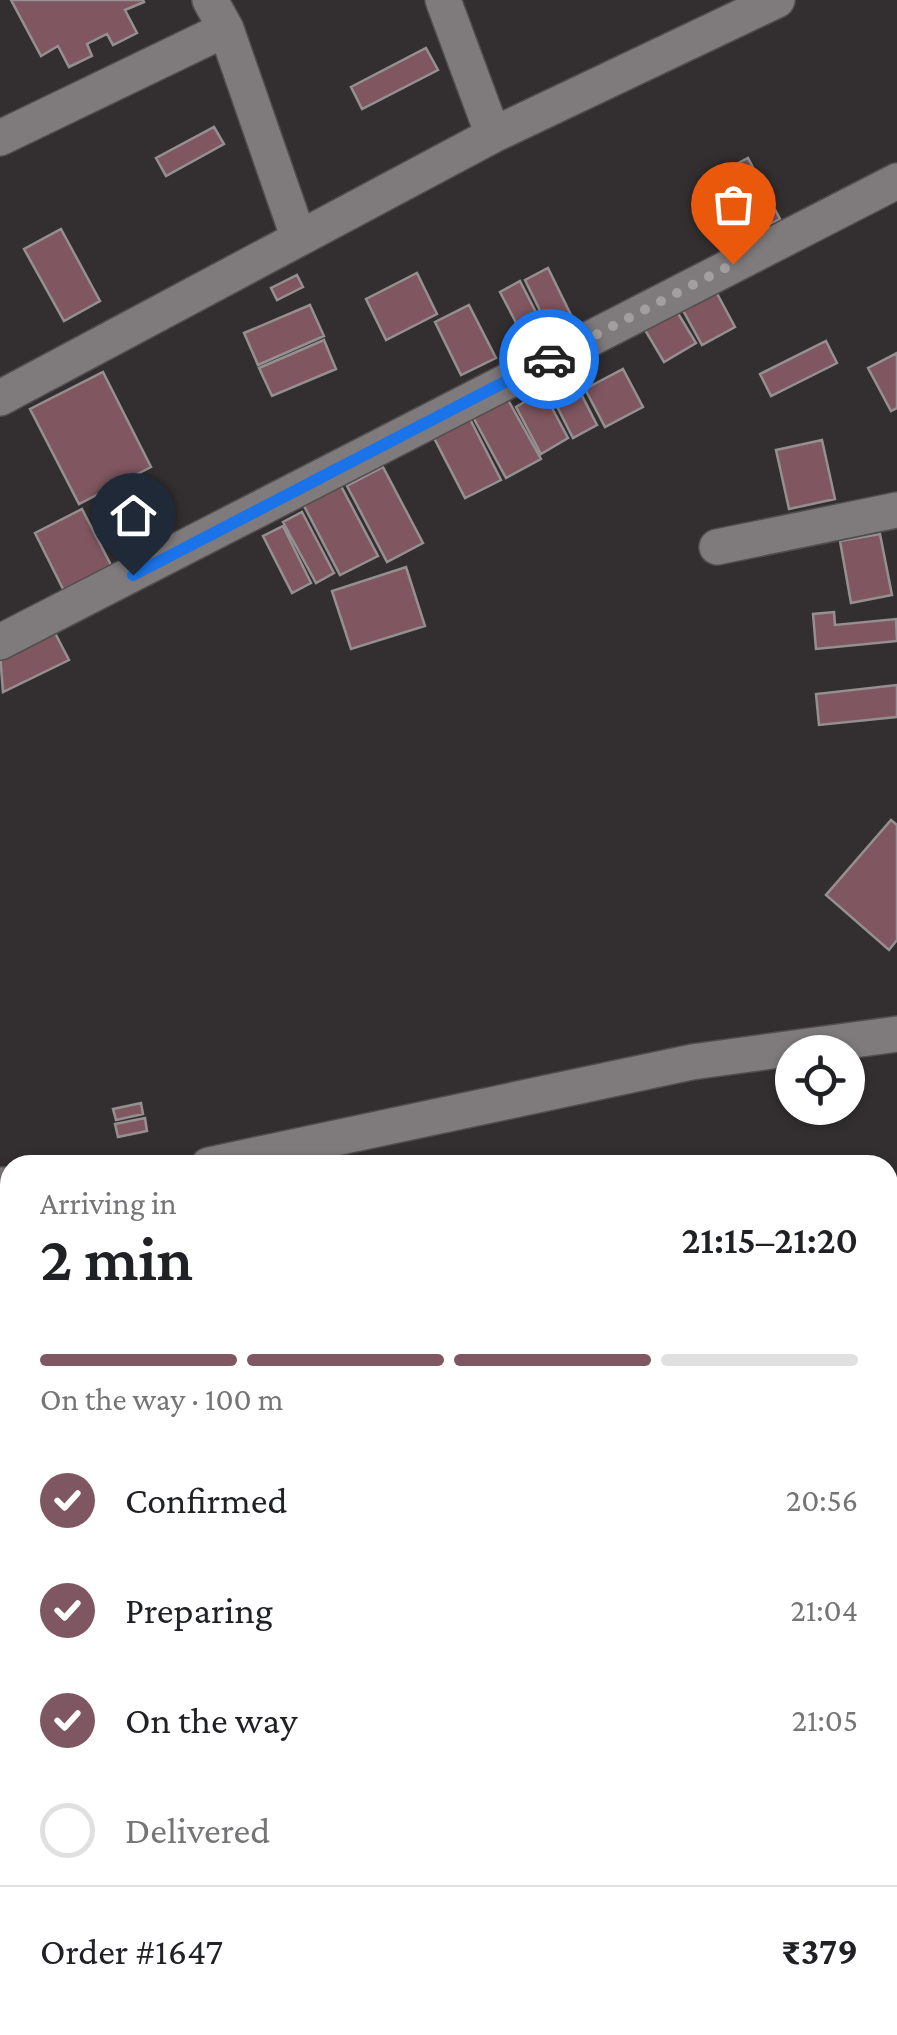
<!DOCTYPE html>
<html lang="en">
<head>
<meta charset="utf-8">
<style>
	:root { --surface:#fff; --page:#f6f6f6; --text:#202124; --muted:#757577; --line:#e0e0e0; --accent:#7e5763 }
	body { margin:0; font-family:"Crimson Pro",serif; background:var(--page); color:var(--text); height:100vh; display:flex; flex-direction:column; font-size:38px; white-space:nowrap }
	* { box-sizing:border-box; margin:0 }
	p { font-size:32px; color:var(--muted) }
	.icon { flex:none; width:55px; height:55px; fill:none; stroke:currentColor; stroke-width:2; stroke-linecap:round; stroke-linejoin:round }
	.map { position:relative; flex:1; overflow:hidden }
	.drawer { position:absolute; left:0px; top:1155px; width:898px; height:880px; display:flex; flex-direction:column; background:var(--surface); border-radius:30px 30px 0 0; box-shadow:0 2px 8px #0004 }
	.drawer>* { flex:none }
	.tools { position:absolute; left:775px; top:1035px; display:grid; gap:20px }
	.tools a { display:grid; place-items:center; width:90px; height:90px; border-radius:50%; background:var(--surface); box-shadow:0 2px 8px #0004; font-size:50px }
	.pin { position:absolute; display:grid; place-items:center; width:85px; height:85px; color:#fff; margin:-102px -42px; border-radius:50% 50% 50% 0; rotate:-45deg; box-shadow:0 0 10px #0007 }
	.pin .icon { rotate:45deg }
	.courier { position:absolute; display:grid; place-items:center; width:100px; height:100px; margin:-50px; border:8px solid #1a73e8; border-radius:50%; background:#fff; color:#222; box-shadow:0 2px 12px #0007 }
	.headline em { font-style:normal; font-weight:600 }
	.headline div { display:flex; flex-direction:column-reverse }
	.headline { display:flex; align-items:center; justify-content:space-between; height:170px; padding:0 40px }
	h1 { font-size:65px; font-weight:600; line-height:75px }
	.bar { display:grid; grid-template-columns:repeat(4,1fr); gap:15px 10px; align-content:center; height:120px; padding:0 40px }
	.bar i { height:12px; border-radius:8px; background:var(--line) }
	.bar .on { background:var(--accent) }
	.bar p { grid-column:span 4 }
	.line { display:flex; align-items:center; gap:25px; padding:0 40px; border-top:2px solid var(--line) }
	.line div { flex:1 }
	ol { padding:0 40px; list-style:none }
	li { display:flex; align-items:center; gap:30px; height:110px }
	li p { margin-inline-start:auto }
	li .icon { padding:10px; border-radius:50%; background:var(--accent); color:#fff; stroke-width:4 }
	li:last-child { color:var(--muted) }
	li i { width:55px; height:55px; border:5px solid var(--line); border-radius:50% }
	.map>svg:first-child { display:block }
</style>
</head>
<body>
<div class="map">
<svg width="897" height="2035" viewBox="0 0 897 2035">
	<rect width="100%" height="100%" fill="#332f30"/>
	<path fill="#805761" stroke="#949091" stroke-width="2.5" d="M11 0H143L144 2 125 10 137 33 113 45 107 34 87 44 92 56 69 67 58 46 41 56Z
		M426 48 438 70 362 109 351 87Z
		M214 127 224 144 166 176 156 158Z
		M748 158 780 219 733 243 702 182Z
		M61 229 100 301 64 321 24 249Z
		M548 268 571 315 548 327 525 280Z
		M417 273 437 314 386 340 366 299Z
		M297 275 303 287 277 300 271 288Z
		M520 281 544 328 524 338 500 292Z
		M713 286 735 327 702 345 680 305Z
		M310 305 324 336 258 365 244 333Z
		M469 305 496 358 461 375 435 322Z
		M673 305 696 343 664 362 642 325Z
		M324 340 336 369 272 396 259 368Z
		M826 341 837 363 771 396 760 374Z
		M897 353V408L891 411 868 368Z
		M623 369 643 407 605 427 585 389Z
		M569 370 597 425 573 438 545 383Z
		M103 372 151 467 79 504 30 409Z
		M543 391 568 438 541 454 516 407Z
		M507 398 541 459 506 478 473 417Z
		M469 417 501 480 465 498 433 436Z
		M822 440 835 499 789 509 776 450Z
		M383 467 423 543 387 562 347 486Z
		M340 484 378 556 340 575 303 504Z
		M82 509 113 569 65 593 35 533Z
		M302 512 334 573 316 583 283 522Z
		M283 526 311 583 292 593 263 536Z
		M880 534 892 595 851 603 840 541Z
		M406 567 425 626 351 649 332 591Z
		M834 612 835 625 896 619 897 641 816 649 813 614Z
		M53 629 69 660 3 692 0 654Z
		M897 685V717L819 725 816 694Z
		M891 820 897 825V940L889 950 826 895Z
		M141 1103 143 1114 116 1120 113 1109Z
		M145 1118 147 1131 118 1137 115 1124Z"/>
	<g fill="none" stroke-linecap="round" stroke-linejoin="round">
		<defs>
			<path id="minor" d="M210 0 226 29 298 236
				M443 0 493 135
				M0 138 226 29
				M0 398 493 135 777 0
				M717 547 897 510
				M0 642 897 181
				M209 1165 692 1062 897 1034
				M0 1185H10"/>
		</defs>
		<use href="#minor" stroke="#514e4f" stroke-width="38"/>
		<use href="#minor" stroke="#7f7a7b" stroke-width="35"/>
	</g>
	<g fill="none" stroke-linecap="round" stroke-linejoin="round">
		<path stroke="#a39fa0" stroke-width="10" stroke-dasharray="0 18" d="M549 359 733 264"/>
		<path stroke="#1a73e8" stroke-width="12" d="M133 575 549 359"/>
	</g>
</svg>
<div class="tools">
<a><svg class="icon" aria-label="locate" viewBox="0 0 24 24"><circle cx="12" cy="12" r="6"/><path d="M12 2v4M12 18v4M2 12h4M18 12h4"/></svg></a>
</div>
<div class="pin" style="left:733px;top:264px;background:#ea580c"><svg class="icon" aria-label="bag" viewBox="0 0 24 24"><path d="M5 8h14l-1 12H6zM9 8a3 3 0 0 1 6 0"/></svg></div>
<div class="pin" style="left:133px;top:575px;background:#1f2937"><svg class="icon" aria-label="home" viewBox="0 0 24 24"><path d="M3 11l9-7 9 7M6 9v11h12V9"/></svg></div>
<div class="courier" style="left:549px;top:359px"><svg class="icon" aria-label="car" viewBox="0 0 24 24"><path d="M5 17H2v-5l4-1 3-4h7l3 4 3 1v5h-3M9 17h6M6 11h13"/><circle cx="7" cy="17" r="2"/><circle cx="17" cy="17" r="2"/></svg></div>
<section class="drawer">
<div class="headline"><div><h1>2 min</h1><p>Arriving in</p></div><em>21:15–21:20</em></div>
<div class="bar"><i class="on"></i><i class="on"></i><i class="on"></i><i></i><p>On the way · 100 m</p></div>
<ol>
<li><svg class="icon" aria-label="check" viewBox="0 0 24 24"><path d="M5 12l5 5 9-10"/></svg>Confirmed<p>20:56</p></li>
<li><svg class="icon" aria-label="check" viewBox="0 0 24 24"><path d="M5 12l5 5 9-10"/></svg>Preparing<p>21:04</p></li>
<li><svg class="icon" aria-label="check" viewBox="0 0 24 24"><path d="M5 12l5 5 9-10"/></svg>On the way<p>21:05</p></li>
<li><i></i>Delivered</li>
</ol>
<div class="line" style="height:130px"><div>Order #1647</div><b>₹379</b></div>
</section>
</div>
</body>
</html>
